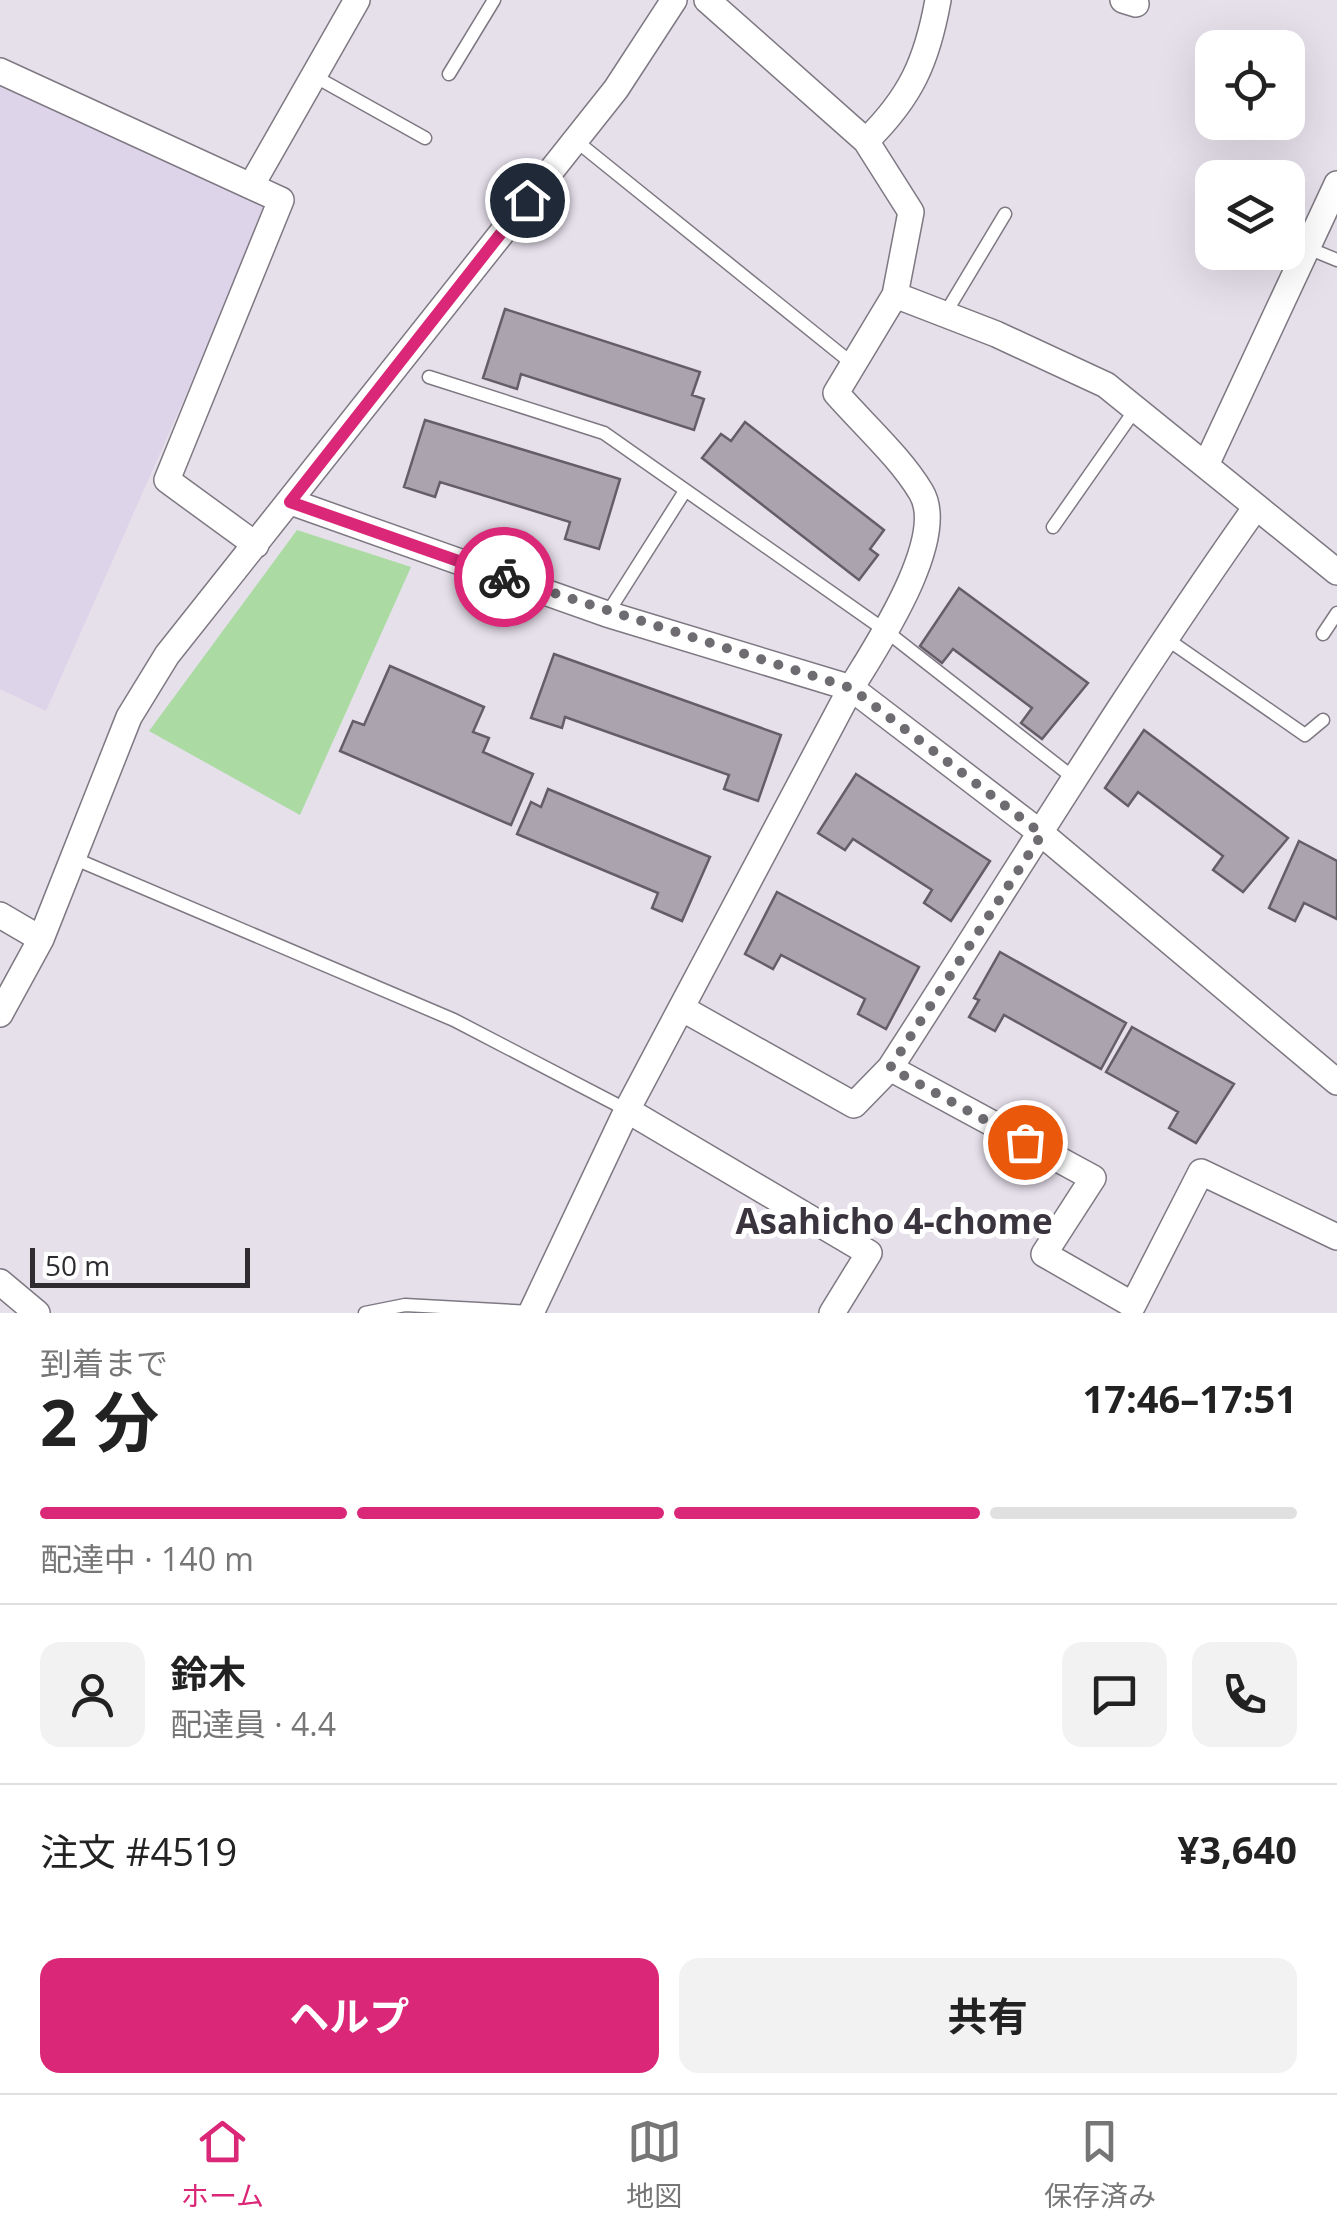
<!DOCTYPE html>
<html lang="ja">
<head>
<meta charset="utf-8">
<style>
	:root { --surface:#fff; --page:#f2f2f2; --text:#222; --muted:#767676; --line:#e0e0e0; --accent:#db2777 }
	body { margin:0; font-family:"Open Sans","Noto Sans JP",sans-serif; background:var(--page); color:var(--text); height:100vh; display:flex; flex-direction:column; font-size:38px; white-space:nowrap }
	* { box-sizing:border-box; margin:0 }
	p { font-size:32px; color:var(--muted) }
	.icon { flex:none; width:55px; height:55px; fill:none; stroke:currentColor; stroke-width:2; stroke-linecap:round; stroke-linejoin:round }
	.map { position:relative; height:1313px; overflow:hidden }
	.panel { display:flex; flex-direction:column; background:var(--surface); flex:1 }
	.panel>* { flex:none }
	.buttons { position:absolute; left:1195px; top:30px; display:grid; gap:20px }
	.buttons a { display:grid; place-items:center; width:110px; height:110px; border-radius:20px; background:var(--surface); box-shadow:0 10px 40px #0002; font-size:50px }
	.scale { position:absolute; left:30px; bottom:25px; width:220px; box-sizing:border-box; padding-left:10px; border:5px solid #2e2c30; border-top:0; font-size:28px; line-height:35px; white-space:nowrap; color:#2e2c30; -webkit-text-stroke:8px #fff; paint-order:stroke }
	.pin { position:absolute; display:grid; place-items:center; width:85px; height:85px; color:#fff; margin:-42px; border:5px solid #fff; border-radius:50%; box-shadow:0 2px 10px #0007 }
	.courier { position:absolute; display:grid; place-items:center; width:100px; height:100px; margin:-50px; border:8px solid #db2777; border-radius:50%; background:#fff; color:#222; box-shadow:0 2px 12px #0007 }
	.overview em { font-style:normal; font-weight:700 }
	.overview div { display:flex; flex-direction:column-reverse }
	.overview { display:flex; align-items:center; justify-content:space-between; height:170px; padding:0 40px }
	h1 { font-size:65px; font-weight:700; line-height:75px }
	.bar { display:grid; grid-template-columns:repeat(4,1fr); gap:15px 10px; align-content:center; height:120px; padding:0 40px }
	.bar i { height:12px; border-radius:8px; background:var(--line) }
	.bar .active { background:var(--accent) }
	.bar p { grid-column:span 4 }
	.line { display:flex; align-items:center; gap:25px; padding:0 40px; border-top:2px solid var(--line) }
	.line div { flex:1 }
	.round { display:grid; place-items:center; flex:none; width:105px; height:105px; border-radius:20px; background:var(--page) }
	.primary-button { display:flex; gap:20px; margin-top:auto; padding:20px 40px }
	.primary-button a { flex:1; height:115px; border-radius:20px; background:var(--accent); color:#fff; font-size:40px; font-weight:700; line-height:115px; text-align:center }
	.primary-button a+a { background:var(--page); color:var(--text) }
	.tabs { display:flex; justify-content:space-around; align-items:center; height:140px; border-top:2px solid var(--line); background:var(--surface); font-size:28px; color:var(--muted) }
	.tabs a { display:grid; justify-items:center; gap:5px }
	.tabs .active { color:var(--accent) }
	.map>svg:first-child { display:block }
</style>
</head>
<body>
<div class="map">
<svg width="1337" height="1313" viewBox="0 0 1337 1313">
	<rect width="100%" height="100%" fill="#e6e0eb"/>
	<path fill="#ded4e9" d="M0 83 271 203 46 711 0 689Z"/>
	<path fill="#abdba3" d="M297 530 411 567 300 815 149 731Z"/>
	<path fill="#aba4ae" stroke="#645e67" stroke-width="2.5" d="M505 309 700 372 692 395 704 399 694 430 521 374 517 389 483 378Z
		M425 420 620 479 599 549 565 539 570 522 440 482 435 497 404 487Z
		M745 422 884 530 870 549 878 555 859 580 702 458 721 434 731 441Z
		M959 588 1088 683 1042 739 1021 723 1032 708 953 649 942 663 920 646Z
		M554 654 781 735 758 801 724 789 729 775 565 717 562 728 531 718Z
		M390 666 484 707 473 732 489 738 483 752 533 774 511 825 340 751 353 721 364 725Z
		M1144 730 1288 838 1243 892 1213 870 1223 856 1138 792 1128 806 1105 788Z
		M856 774 990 861 951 921 924 903 932 890 853 839 845 850 818 833Z
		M548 789 710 857 682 921 652 908 658 893 517 834 531 802 541 807Z
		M1299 841 1337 861V919L1304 903 1295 921 1269 908Z
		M777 892 919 967 886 1029 858 1014 865 999 781 955 773 969 745 954Z
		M1000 952 1126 1023 1101 1069 1004 1015 995 1031 969 1017 979 1000 974 998Z
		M1132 1027 1234 1084 1196 1143 1169 1128 1178 1112 1106 1072Z"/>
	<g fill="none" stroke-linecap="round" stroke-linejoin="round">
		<defs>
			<path id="service" d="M449 74 494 0
				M314 76 425 138
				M575 140 854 365
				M1308 248 1337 260
				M945 314 1005 214
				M429 377 604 433 886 631 1075 779
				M1053 527 1137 407
				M607 614 685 491
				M1323 634 1337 613
				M1164 637 1305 735 1323 720
				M73 858 454 1020 627 1110
				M365 1313 405 1305 532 1312"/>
			<path id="minor" d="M1123 0 1136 4
				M0 71 281 200 167 480 256 545
				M866 141C911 97 927 61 938 0
				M251 186 357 0
				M895 295 996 334 1106 385 1337 572
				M1206 465 1337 184
				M291 502 607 614 851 688 1042 834 1337 1082
				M0 915 41 939
				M683 1009 854 1105 890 1068C1011 881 1127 689 1256 507
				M0 1014 41 939 129 717 167 655 616 89 674 0
				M890 1068 1093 1178 1044 1254 1133 1305 1201 1172 1337 1237
				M627 1110 869 1253 832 1313
				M0 1282 37 1313
				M531 1313 627 1110 851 688C876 647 949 538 921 492 900 457 864 425 836 393L895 295 911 212 866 141 707 0"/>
		</defs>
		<use href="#service" stroke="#7e7882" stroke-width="15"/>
		<use href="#minor" stroke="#7e7882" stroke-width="28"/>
		<use href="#service" stroke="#fff" stroke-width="12"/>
		<use href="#minor" stroke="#fff" stroke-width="25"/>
	</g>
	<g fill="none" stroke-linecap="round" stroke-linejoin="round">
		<path stroke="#6e6b71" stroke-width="10" stroke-dasharray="0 18" d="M504 577 851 688 1042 834 890 1068 1025 1142"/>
		<path stroke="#db2777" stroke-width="12" d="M504 577 290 502 527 200"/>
	</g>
	<g text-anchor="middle" stroke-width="10" stroke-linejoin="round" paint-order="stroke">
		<g font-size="35" font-weight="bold" fill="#39343d" stroke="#fff">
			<text x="894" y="1234">Asahicho 4-chome</text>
		</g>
	</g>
</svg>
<div class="buttons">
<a><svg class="icon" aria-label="locate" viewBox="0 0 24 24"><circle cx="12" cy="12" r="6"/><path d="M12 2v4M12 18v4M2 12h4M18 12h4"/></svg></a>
<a><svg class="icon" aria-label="layers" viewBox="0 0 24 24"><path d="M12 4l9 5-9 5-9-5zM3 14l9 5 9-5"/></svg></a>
</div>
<div class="scale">50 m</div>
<div class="pin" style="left:1025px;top:1142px;background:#ea580c"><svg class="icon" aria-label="bag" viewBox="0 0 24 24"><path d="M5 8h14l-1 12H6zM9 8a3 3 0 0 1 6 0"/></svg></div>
<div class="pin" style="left:527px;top:200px;background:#1f2937"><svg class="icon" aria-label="home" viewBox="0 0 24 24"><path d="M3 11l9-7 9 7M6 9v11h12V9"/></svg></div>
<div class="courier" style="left:504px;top:577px"><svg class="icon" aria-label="bike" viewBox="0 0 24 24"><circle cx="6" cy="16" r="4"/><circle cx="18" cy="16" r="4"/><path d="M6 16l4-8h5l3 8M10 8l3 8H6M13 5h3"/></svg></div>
</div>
<section class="panel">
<div class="overview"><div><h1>2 分</h1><p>到着まで</p></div><em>17:46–17:51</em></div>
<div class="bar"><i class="active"></i><i class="active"></i><i class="active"></i><i></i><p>配達中 · 140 m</p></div>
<div class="line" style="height:180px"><a class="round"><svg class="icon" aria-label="person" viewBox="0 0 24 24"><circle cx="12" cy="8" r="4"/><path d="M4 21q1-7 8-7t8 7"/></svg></a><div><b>鈴木</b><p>配達員 · 4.4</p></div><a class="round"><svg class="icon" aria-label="chat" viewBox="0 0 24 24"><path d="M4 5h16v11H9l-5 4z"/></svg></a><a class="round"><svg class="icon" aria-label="phone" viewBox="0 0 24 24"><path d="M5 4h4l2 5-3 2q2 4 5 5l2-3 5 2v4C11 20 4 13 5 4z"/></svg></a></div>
<div class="line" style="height:130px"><div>注文 #4519</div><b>¥3,640</b></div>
<div class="primary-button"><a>ヘルプ</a><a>共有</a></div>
</section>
<nav class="tabs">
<a class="active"><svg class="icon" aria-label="home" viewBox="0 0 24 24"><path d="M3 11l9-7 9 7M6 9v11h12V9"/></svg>ホーム</a>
<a><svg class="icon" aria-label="map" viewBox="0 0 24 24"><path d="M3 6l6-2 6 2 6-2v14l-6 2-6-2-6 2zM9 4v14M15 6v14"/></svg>地図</a>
<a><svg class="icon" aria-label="saved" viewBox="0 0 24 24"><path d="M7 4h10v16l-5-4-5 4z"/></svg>保存済み</a>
</nav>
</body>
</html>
